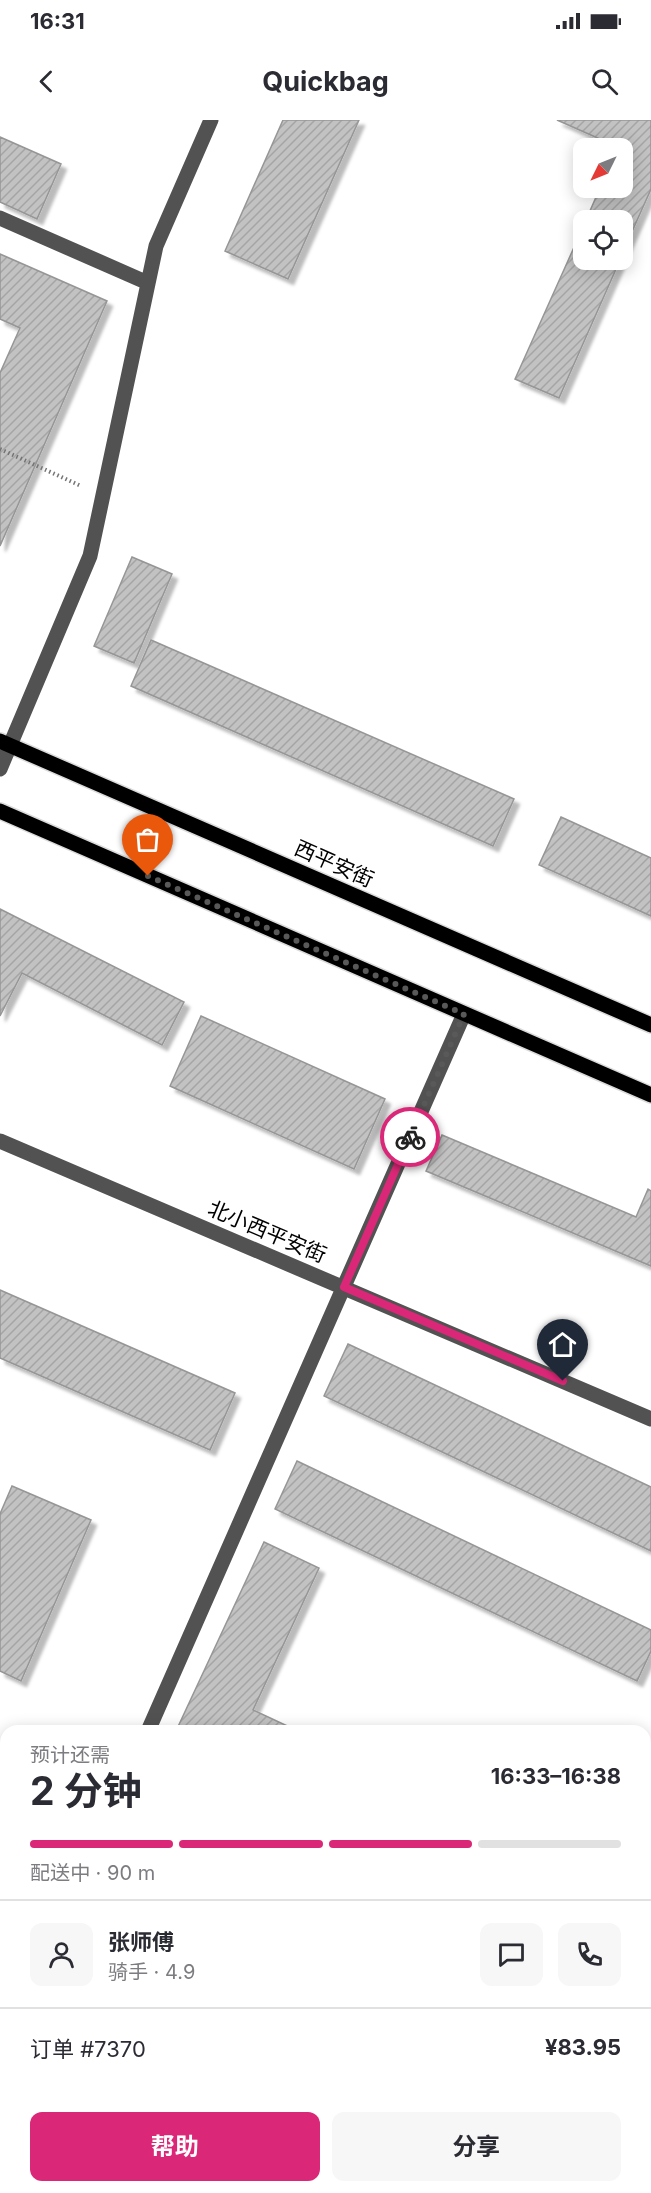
<!DOCTYPE html>
<html lang="zh">
<head>
<meta charset="utf-8">
<style>
	:root { --surface:#fff; --page:#f7f7f7; --text:#2b2b33; --muted:#7c7c81; --line:#e1e1e2; --accent:#db2777 }
	body { margin:0; font-family:Inter,"Noto Sans SC",sans-serif; background:var(--page); color:var(--text); height:100vh; display:flex; flex-direction:column; font-size:22px; white-space:nowrap }
	* { box-sizing:border-box; margin:0 }
	p { font-size:20px; color:var(--muted) }
	.icon { flex:none; width:33px; height:33px; fill:none; stroke:currentColor; stroke-width:2; stroke-linecap:round; stroke-linejoin:round }
	.map { position:relative; flex:1; overflow:hidden }
	.panel { position:absolute; left:0px; top:1605px; width:651px; height:468px; display:flex; flex-direction:column; background:var(--surface); border-radius:18px 18px 0 0; box-shadow:0 3px 15px #0003 }
	.panel>* { flex:none }
	.needle { width:39px; rotate:227deg }
	.controls { position:absolute; left:573px; top:18px; display:grid; gap:12px }
	.controls a { display:grid; place-items:center; width:60px; height:60px; border-radius:12px; background:var(--surface); box-shadow:0 3px 15px #0003; font-size:30px }
	.pin { position:absolute; display:grid; place-items:center; width:51px; height:51px; color:#fff; margin:-62px -26px; border-radius:50% 50% 50% 0; rotate:-45deg; box-shadow:0 0 6px #0007 }
	.pin .icon { rotate:45deg }
	.courier { position:absolute; display:grid; place-items:center; width:60px; height:60px; margin:-30px; border:4px solid #db2777; border-radius:50%; background:#fff; color:#222; box-shadow:0 2px 8px #0007 }
	.head em { font-style:normal; font-weight:700 }
	.head div { display:flex; flex-direction:column-reverse }
	.head { display:flex; align-items:center; justify-content:space-between; height:102px; padding:0 30px }
	h1 { font-size:39px; font-weight:700; line-height:45px }
	.bar { display:grid; grid-template-columns:repeat(4,1fr); gap:9px 6px; align-content:center; height:72px; padding:0 30px }
	.bar i { height:8px; border-radius:4px; background:var(--line) }
	.bar .active { background:var(--accent) }
	.bar p { grid-column:span 4 }
	.line { display:flex; align-items:center; gap:15px; padding:0 30px; border-top:2px solid var(--line) }
	.line div { flex:1 }
	.round { display:grid; place-items:center; flex:none; width:63px; height:63px; border-radius:12px; background:var(--page) }
	.button { display:flex; gap:12px; margin-top:auto; padding:12px 30px }
	.button a { flex:1; height:69px; border-radius:12px; background:var(--accent); color:#fff; font-size:24px; font-weight:700; line-height:69px; text-align:center }
	.button a+a { background:var(--page); color:var(--text) }
	.status { display:flex; justify-content:space-between; align-items:center; height:42px; padding:0 30px; background:var(--surface); direction:ltr }
	.status svg { height:16px; fill:currentColor }
	header { display:flex; justify-content:space-between; align-items:center; height:78px; padding:0 30px; background:var(--surface); font-size:27px; font-weight:700 }
	.map>svg:first-child { display:block }
</style>
</head>
<body>
<div class="status"><b>16:31</b><svg viewBox="0 0 49 12"><path d="M0 12V9h3v3zM5 12V6h3v6zM10 12V3h3v9zM15 12V0h3v12zM26 1h20v11H26zM47 4h2v5h-2z"/></svg></div>
<header><svg class="icon" aria-label="back" viewBox="0 0 24 24"><path d="M15 5l-7 7 7 7"/></svg>Quickbag<svg class="icon" aria-label="search" viewBox="0 0 24 24"><circle cx="10" cy="10" r="6"/><path d="M15 15l6 6"/></svg></header>
<div class="map">
<svg width="651" height="2073" viewBox="0 0 651 2073">
	<defs>
		<pattern id="building-hatch" width="6" height="6" patternUnits="userSpaceOnUse" patternTransform="scale(1.5)"><rect width="6" height="6" fill="#c2c2c2"/><path d="M-1 1l2-2M0 6l6-6M5 7l2-2" fill="none" stroke="#a5a5a5"/></pattern>
		<filter id="shadow"><feDropShadow dx="5.5" dy="5.5" stdDeviation="1.5" flood-color="#0004"/></filter>
	</defs>
	<rect width="100%" height="100%" fill="#fff"/>
	<path fill="url(#building-hatch)" stroke="#969696" stroke-width="1.5" filter="url(#shadow)" d="M283 0H359L288 159 225 131Z
		M557 0H651V69L622 134V100H586L600 68H622V28H617L618 27Z
		M0 17 61 44 37 99 0 82Z
		M584 105V140H620L559 278 515 259Z
		M0 134 107 181 0 426V253L20 208 0 199Z
		M132 437 172 454 134 543 94 526Z
		M151 520 514 679 493 726 131 566Z
		M561 697 651 738V796L539 745Z
		M0 789 184 882 162 925 22 853 0 896Z
		M201 896 385 979 354 1049 170 966Z
		M442 1015 636 1097 648 1069 651 1071V1146L426 1051Z
		M0 1170 235 1273 210 1330 0 1238Z
		M348 1224 651 1367V1431L324 1276Z
		M297 1341 651 1510V1531L637 1561 275 1389Z
		M12 1366 91 1400 21 1561 0 1551V1394Z
		M264 1422 319 1448 253 1590 298 1611H176Z
		M645 2001 651 2003V2056L645 2053Z
		M404 2067H455L453 2073H401Z"/>
	<g fill="none" stroke-linecap="round" stroke-linejoin="round">
		<defs>
			<path id="major" d="M0 621 651 905
				M0 691 651 975"/>
		</defs>
		<use href="#major" stroke="#dbdbdb" stroke-width="18"/>
		<path stroke="#747474" stroke-width="4" stroke-dasharray="1.5 3" stroke-linecap="butt" d="M0 329 81 366"/>
		<path stroke="#525252" stroke-width="15" d="M0 98 148 163
			M0 649 90 436 156 126 211 0
			M0 1021 651 1299
			M148 1611 464 894
			M0 1660 6 1663
			M0 1726 6 1711
			M645 1855 651 1841
			M645 1941 651 1943
			M514 2073 516 2067"/>
		<use href="#major" stroke="#000" stroke-width="15"/>
	</g>
	<g fill="none" stroke-linecap="round" stroke-linejoin="round">
		<path stroke="#595959" stroke-width="6" stroke-dasharray="0 10.8" d="M148 756 464 894 410 1017"/>
		<path stroke="#db2777" stroke-width="8" d="M410 1017 344 1167 563 1261"/>
	</g>
	<g text-anchor="middle" stroke-width="6" stroke-linejoin="round" paint-order="stroke">
		<g font-size="21" fill="#000" stroke="#fff">
			<text transform="translate(334 744) rotate(24)" y="7">西平安街</text>
			<text transform="translate(267 1112) rotate(23)" y="7">北小西平安街</text>
		</g>
	</g>
</svg>
<div class="controls">
<a><svg class="needle" viewBox="-14 -14 28 28"><path d="M0-13l5 13h-10z" fill="#e53935"/><path d="M0 13l5-13h-10z" fill="#7c7c81"/></svg></a>
<a><svg class="icon" aria-label="locate" viewBox="0 0 24 24"><circle cx="12" cy="12" r="6"/><path d="M12 2v4M12 18v4M2 12h4M18 12h4"/></svg></a>
</div>
<div class="pin" style="left:148px;top:756px;background:#ea580c"><svg class="icon" aria-label="bag" viewBox="0 0 24 24"><path d="M5 8h14l-1 12H6zM9 8a3 3 0 0 1 6 0"/></svg></div>
<div class="pin" style="left:563px;top:1261px;background:#1f2937"><svg class="icon" aria-label="home" viewBox="0 0 24 24"><path d="M3 11l9-7 9 7M6 9v11h12V9"/></svg></div>
<div class="courier" style="left:410px;top:1017px"><svg class="icon" aria-label="bike" viewBox="0 0 24 24"><circle cx="6" cy="16" r="4"/><circle cx="18" cy="16" r="4"/><path d="M6 16l4-8h5l3 8M10 8l3 8H6M13 5h3"/></svg></div>
<section class="panel">
<div class="head"><div><h1>2 分钟</h1><p>预计还需</p></div><em>16:33–16:38</em></div>
<div class="bar"><i class="active"></i><i class="active"></i><i class="active"></i><i></i><p>配送中 · 90 m</p></div>
<div class="line" style="height:108px"><a class="round"><svg class="icon" aria-label="person" viewBox="0 0 24 24"><circle cx="12" cy="8" r="4"/><path d="M4 21q1-7 8-7t8 7"/></svg></a><div><b>张师傅</b><p>骑手 · 4.9</p></div><a class="round"><svg class="icon" aria-label="chat" viewBox="0 0 24 24"><path d="M4 5h16v11H9l-5 4z"/></svg></a><a class="round"><svg class="icon" aria-label="phone" viewBox="0 0 24 24"><path d="M5 4h4l2 5-3 2q2 4 5 5l2-3 5 2v4C11 20 4 13 5 4z"/></svg></a></div>
<div class="line" style="height:78px"><div>订单 #7370</div><b>¥83.95</b></div>
<div class="button"><a>帮助</a><a>分享</a></div>
</section>
</div>
</body>
</html>
